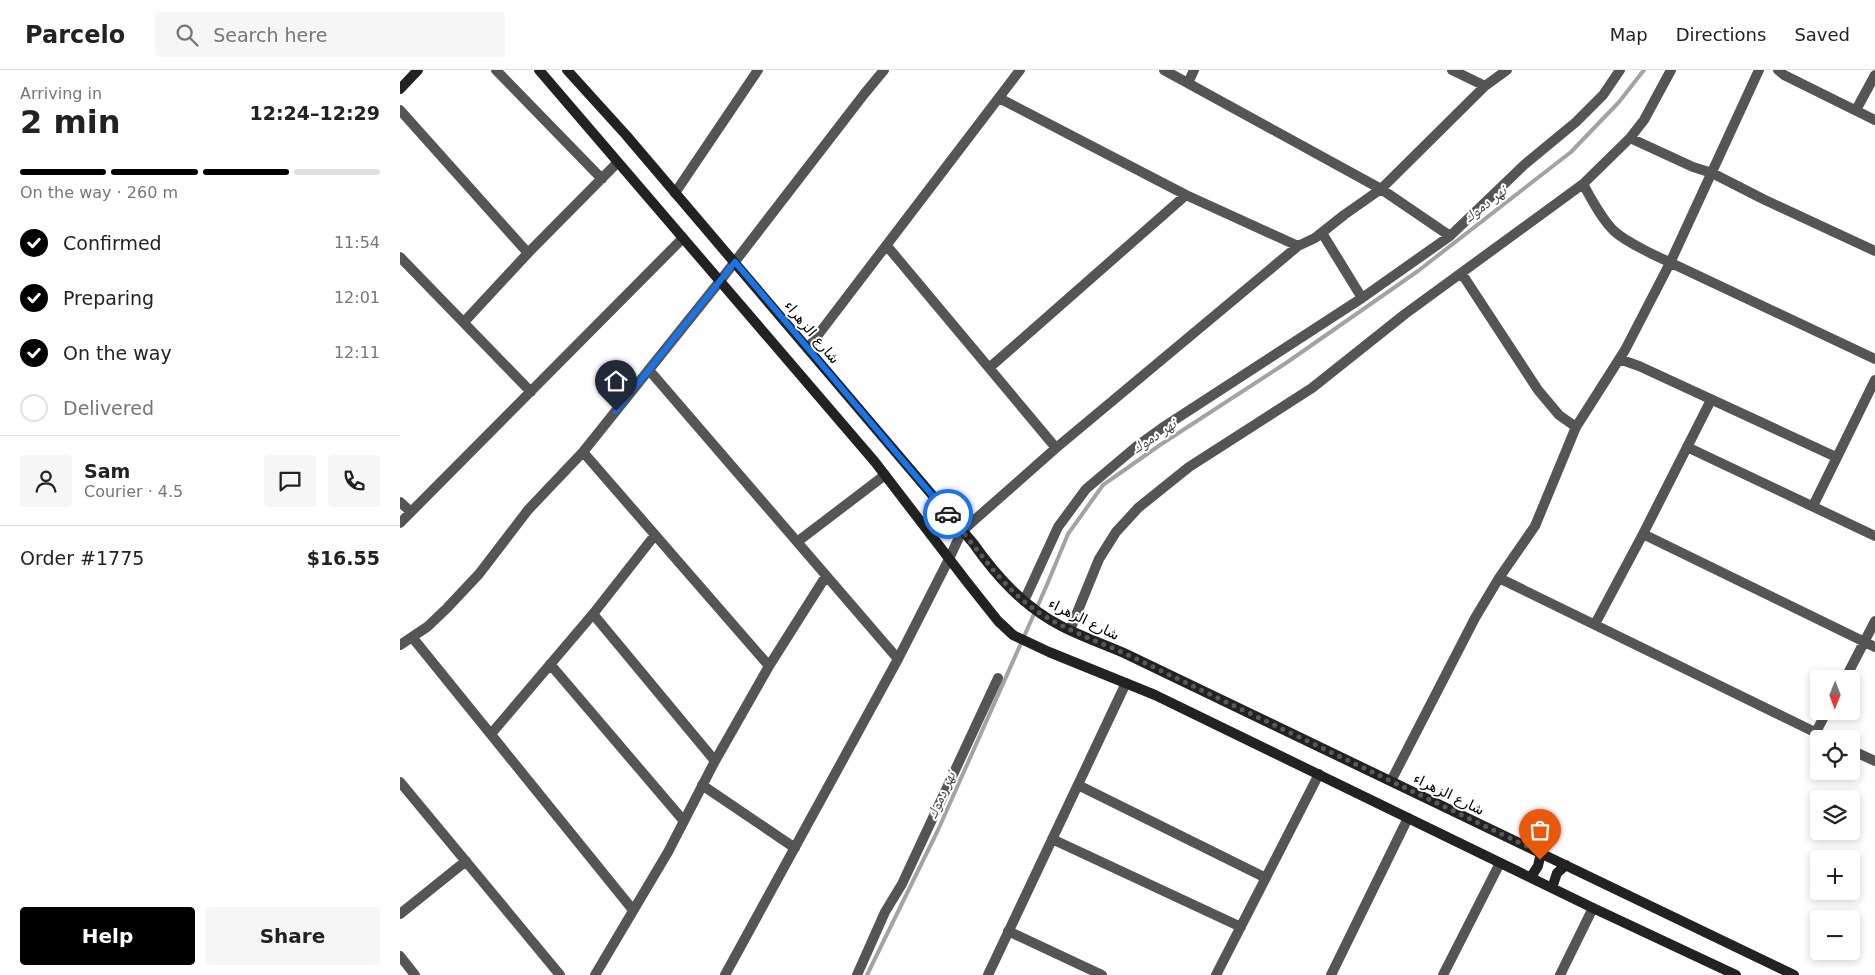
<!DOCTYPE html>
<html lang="en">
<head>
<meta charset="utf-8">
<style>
	:root { --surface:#fff; --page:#f6f6f6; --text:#222; --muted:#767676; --line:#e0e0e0; --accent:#000 }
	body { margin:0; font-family:"DejaVu Sans","Noto Naskh Arabic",sans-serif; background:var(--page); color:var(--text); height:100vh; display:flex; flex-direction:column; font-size:19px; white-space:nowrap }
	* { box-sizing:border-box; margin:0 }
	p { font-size:16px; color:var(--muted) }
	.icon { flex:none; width:28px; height:28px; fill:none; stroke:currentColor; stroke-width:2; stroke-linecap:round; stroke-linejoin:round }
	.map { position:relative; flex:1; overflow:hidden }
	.details { display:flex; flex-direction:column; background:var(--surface); width:400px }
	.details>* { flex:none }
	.needle { width:32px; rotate:181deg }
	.controls { position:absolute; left:1410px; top:600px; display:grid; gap:10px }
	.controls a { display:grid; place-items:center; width:50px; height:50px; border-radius:5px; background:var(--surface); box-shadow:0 2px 8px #0003; font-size:25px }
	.pin { position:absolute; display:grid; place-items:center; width:42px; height:42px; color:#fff; margin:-51px -21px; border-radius:50% 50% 50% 0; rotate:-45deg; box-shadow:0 0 5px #0007 }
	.pin .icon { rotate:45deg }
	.courier { position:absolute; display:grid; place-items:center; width:50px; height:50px; margin:-25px; border:4px solid #1a73e8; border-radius:50%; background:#fff; color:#222; box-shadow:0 1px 6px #0007 }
	.overview em { font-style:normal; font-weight:600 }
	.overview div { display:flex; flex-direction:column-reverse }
	.overview { display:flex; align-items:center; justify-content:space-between; height:85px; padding:0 20px }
	h1 { font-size:32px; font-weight:600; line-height:38px }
	.bar { display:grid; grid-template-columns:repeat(4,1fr); gap:8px 5px; align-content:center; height:60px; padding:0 20px }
	.bar i { height:6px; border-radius:4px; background:var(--line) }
	.bar .current { background:var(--accent) }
	.bar p { grid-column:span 4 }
	.line { display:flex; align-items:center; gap:12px; padding:0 20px; border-top:1px solid var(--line) }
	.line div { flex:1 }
	.round { display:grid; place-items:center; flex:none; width:52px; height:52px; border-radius:5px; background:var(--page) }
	ol { padding:0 20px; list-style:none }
	li { display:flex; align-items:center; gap:15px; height:55px }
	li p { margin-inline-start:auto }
	li .icon { padding:5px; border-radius:50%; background:var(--accent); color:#fff; stroke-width:4 }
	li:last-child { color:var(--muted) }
	li i { width:28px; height:28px; border:2px solid var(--line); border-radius:50% }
	.button { display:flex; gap:10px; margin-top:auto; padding:10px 20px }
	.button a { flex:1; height:58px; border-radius:5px; background:var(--accent); color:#fff; font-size:20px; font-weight:600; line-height:58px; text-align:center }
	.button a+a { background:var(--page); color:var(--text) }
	header { display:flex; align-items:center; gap:30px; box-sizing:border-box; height:70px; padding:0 25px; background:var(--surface); border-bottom:1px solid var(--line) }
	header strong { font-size:24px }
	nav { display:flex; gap:28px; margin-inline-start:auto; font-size:18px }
	.search { width:350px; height:45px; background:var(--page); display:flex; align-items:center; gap:12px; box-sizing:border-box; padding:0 18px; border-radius:5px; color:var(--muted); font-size:19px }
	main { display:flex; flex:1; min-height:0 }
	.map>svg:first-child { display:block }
</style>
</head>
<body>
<header>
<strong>Parcelo</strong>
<div class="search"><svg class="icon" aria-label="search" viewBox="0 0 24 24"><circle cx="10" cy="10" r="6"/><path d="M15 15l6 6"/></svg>Search here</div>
<nav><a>Map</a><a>Directions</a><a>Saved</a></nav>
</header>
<main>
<section class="details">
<div class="overview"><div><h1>2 min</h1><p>Arriving in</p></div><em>12:24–12:29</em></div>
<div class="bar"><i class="current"></i><i class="current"></i><i class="current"></i><i></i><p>On the way · 260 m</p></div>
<ol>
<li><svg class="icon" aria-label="check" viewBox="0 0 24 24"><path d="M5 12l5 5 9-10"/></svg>Confirmed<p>11:54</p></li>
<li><svg class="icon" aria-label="check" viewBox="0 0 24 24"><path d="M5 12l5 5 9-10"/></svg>Preparing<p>12:01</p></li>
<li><svg class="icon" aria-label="check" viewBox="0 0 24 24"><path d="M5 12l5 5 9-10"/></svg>On the way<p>12:11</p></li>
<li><i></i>Delivered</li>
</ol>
<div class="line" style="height:90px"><a class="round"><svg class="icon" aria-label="person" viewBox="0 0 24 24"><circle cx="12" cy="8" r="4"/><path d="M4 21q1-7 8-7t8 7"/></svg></a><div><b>Sam</b><p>Courier · 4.5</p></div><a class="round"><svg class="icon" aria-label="chat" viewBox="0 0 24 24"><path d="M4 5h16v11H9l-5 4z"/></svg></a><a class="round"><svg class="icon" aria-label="phone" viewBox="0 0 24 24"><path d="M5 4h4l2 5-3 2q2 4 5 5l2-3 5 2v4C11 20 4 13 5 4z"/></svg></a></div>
<div class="line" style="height:65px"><div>Order #1775</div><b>$16.55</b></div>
<div class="button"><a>Help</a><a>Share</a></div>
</section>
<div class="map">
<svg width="1475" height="905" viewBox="0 0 1475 905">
	<rect width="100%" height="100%" fill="#fff"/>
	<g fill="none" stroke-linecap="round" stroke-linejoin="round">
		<path stroke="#a3a3a3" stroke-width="4" d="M467 905 538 760 646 517 668 464 703 415 760 375 886 293 1018 201 1171 82 1219 32 1244 0"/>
		<path stroke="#555" stroke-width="10" d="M96 0 202 109
			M764 0 981 119 1050 166
			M1052 0 1085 16
			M1378 0 1384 5 1475 50
			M788 13 794 0
			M599 28 786 125 898 176
			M0 40 128 183
			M1456 40 1475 5
			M1230 68 1293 97 1312 103 1363 129 1475 181
			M1183 114C1192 130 1201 148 1214 161 1225 171 1239 177 1252 184L1475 289
			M275 123 358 0
			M922 163 962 228
			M487 176 656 378
			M0 187 131 322
			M1062 204 1138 320 1159 345 1176 357
			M64 252 128 183 217 93
			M408 278 620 0
			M1219 289 1239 296 1436 387
			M589 298 786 125
			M249 300 498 589
			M1287 377 1475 466
			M183 382 369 596
			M0 432 11 442
			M1413 436 1475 310
			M0 453 283 168
			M1243 464 1475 577
			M397 472 485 405
			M1099 508 1429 669
			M624 531 658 457 686 419 737 376 762 358 962 228 1050 166 1124 95 1176 52 1203 25 1220 0
			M193 544 315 691
			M1195 554 1243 464 1311 330
			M670 560 699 489 716 462 738 438 789 397 912 318 1005 244 1183 114 1230 68 1244 50 1271 0
			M12 567 233 840
			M0 575 27 557 47 538 79 504 128 440 183 382 320 211 465 23 484 0
			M150 594 283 750
			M1445 609 1475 551
			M1416 662 1427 641
			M91 664 193 544 255 465
			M1451 680 1475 691
			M991 711 1075 548 1099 508 1135 456 1176 357 1225 280 1270 193 1359 0
			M0 712 160 905
			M302 715 395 778
			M678 715 866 808
			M652 769 841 857
			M0 844 66 791
			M608 861 702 905
			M0 886 15 905
			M195 905 268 782 315 691 369 596 426 506
			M325 905 498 589 549 489 562 461 656 378 898 176 915 168 944 145 981 119 1085 16 1107 0
			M457 905 485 842 502 814 598 608
			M588 905 726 613
			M816 905 919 704
			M931 905 1008 748
			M1043 905 1100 793
			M1160 905 1193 838"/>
		<path stroke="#222" stroke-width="10" d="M139 0 475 392 567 512 598 551 613 565 649 582 755 625 1193 838 1336 905
			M167 0 226 65 573 473C597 507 625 538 663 557 683 567 703 574 724 583L1394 905
			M0 19 18 0
			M1131 807 1138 796 1141 783
			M1152 818 1157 803 1166 795"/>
	</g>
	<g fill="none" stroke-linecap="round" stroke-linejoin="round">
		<path stroke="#595959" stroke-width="5" stroke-dasharray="0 9" d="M548 444C575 475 598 512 631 537 660 558 692 569 724 583L1141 783 1140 790"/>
		<path stroke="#1a73e8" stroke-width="6" d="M216 341 335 192 548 444"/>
	</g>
	<g text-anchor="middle" stroke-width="4" stroke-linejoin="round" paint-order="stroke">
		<g font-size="14" fill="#000" stroke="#fff">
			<text transform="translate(412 262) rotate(50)" y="5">شارع الزهراء</text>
			<text transform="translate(684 549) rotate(26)" y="5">شارع الزهراء</text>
			<text transform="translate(1049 724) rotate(26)" y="5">شارع الزهراء</text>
		</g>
		<g font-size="15" font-style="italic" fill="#444" stroke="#fff">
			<text transform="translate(1085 134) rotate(-38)" y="5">نهر دموك</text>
			<text transform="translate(754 366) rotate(-34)" y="5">نهر دموك</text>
			<text transform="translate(541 725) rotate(-66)" y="5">نهر دموك</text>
		</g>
	</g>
</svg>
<div class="controls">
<a><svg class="needle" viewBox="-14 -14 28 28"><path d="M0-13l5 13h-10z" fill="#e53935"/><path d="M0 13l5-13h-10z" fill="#767676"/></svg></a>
<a><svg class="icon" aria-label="locate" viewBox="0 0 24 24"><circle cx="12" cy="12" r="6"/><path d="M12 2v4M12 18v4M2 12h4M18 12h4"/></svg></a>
<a><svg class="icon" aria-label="layers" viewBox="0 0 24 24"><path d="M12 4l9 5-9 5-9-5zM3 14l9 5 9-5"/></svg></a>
<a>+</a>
<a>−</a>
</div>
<div class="pin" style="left:1140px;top:790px;background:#ea580c"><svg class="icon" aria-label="bag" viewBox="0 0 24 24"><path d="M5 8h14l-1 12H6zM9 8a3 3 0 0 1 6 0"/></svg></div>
<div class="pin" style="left:216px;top:341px;background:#1f2937"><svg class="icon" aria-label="home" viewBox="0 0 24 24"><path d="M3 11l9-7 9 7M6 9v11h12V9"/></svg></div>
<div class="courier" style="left:548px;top:444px"><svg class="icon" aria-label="car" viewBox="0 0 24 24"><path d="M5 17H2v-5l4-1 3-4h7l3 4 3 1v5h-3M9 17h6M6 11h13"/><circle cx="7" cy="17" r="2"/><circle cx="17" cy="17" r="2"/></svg></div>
</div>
</main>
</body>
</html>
